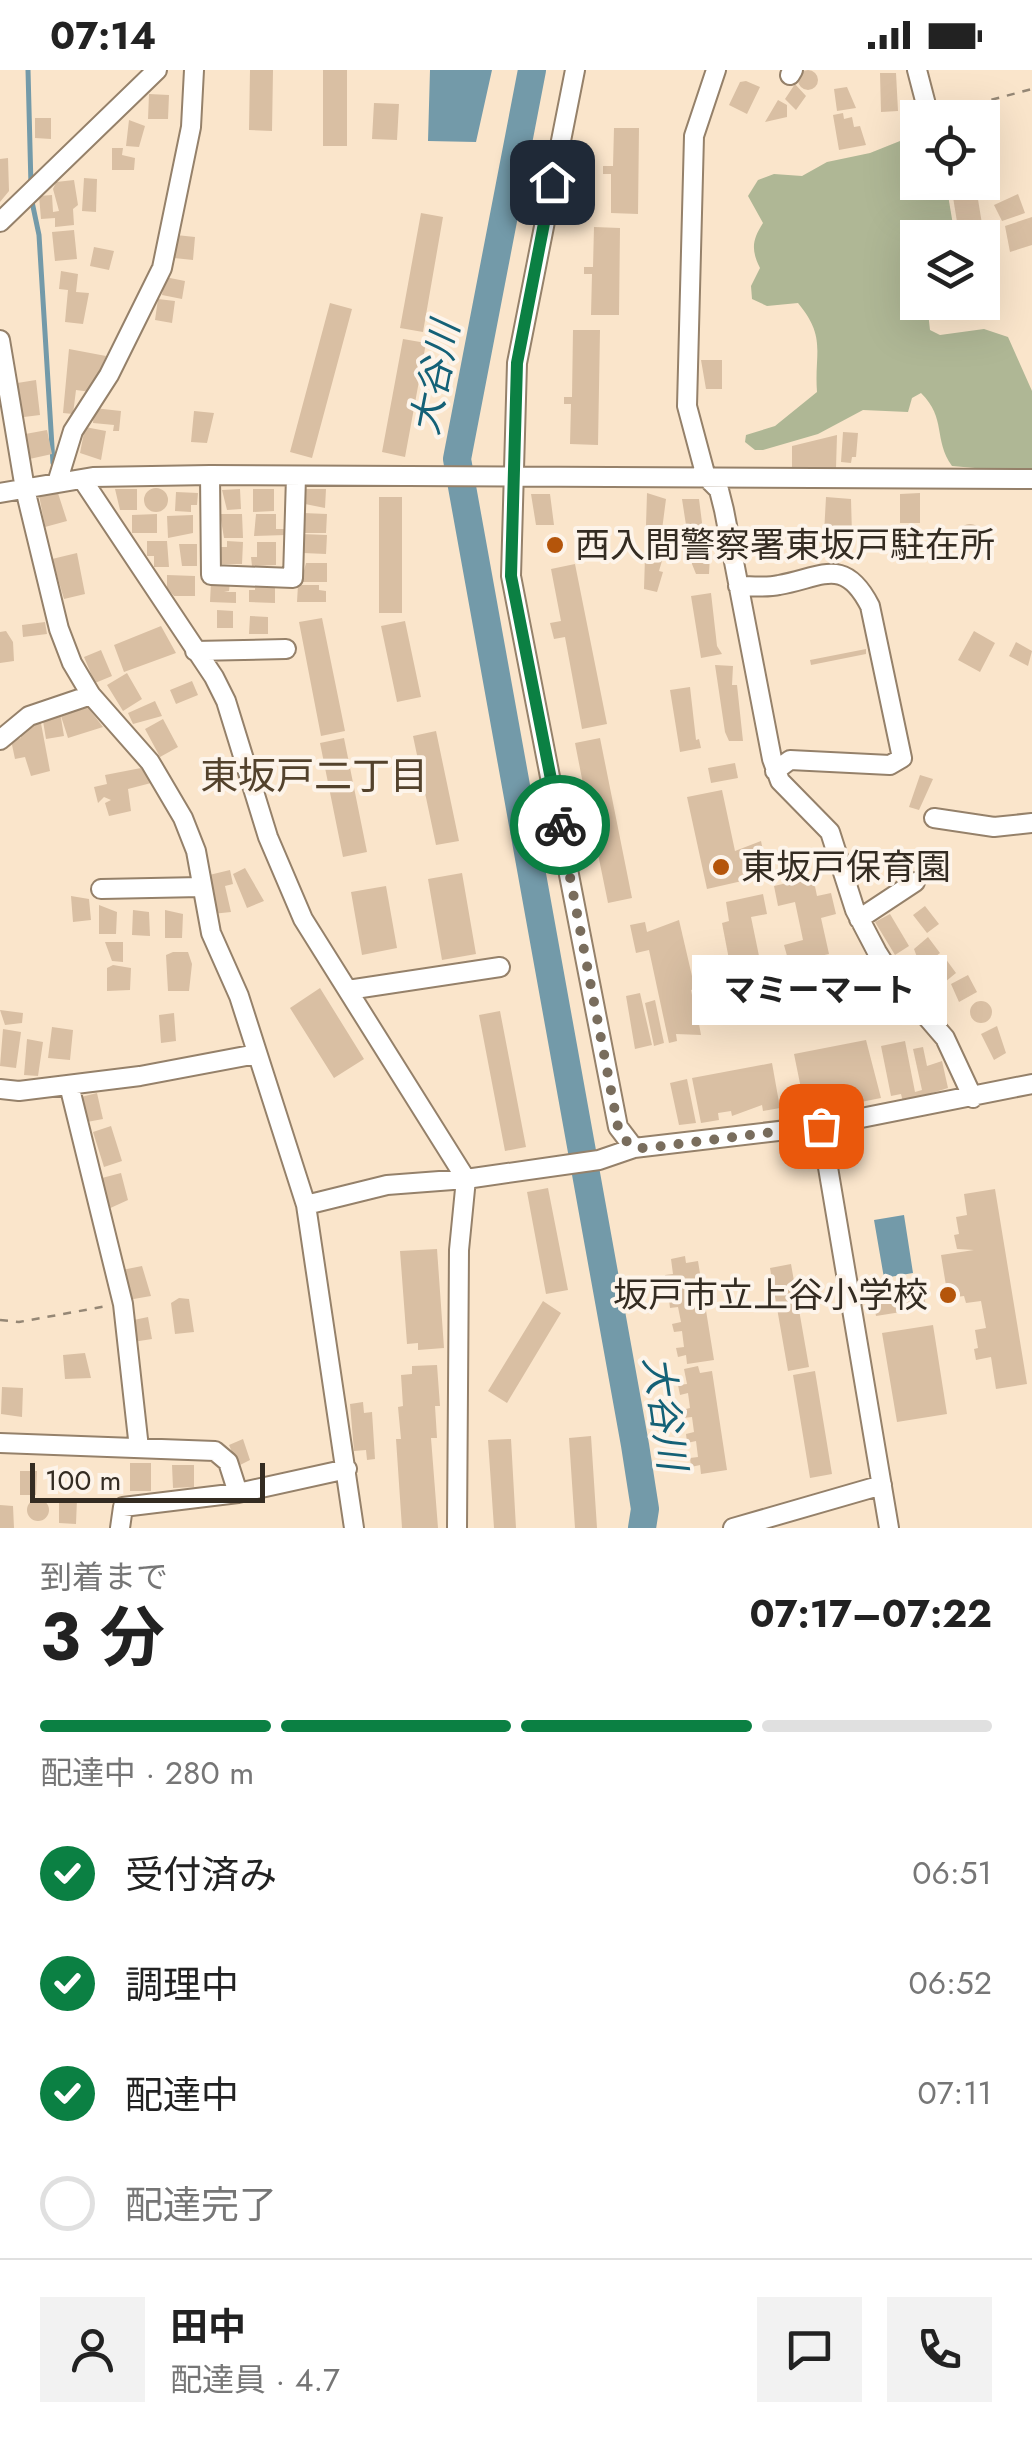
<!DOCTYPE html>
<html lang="ja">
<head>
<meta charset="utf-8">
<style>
	:root { --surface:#fff; --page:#f2f2f2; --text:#222; --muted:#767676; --line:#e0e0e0; --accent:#0b8043 }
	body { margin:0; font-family:Jost,"Noto Sans JP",sans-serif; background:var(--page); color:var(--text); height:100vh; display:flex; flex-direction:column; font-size:38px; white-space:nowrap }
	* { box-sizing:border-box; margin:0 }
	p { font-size:32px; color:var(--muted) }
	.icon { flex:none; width:55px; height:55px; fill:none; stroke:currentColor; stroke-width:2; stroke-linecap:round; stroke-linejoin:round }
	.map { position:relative; height:1458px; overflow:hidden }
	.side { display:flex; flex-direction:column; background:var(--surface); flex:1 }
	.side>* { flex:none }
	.fabs { position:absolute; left:900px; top:30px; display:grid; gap:20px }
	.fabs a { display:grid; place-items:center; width:100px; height:100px; border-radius:0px; background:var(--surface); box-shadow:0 10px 40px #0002; font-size:50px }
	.scale { position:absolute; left:30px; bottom:25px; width:235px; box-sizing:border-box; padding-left:10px; border:5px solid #342c22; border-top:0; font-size:28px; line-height:35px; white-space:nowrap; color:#342c22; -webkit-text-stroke:8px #fdf4ea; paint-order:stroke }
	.pin { position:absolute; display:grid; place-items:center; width:85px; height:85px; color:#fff; margin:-42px; border-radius:20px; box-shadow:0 5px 15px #0006 }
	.courier { position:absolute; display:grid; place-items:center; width:100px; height:100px; margin:-50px; border:8px solid #0b8043; border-radius:50%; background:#fff; color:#222; box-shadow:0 2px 12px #0007 }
	.bubble { position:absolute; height:70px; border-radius:0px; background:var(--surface); box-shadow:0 10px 40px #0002; font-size:32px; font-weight:700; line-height:70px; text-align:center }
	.overview em { font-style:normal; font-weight:700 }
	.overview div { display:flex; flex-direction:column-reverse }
	.overview { display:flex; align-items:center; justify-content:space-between; height:170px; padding:0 40px }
	h1 { font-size:65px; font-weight:700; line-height:75px }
	.bar { display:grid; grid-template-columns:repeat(4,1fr); gap:15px 10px; align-content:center; height:120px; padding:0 40px }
	.bar i { height:12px; border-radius:8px; background:var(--line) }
	.bar .on { background:var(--accent) }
	.bar p { grid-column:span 4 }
	.line { display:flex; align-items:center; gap:25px; padding:0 40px; border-top:2px solid var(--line) }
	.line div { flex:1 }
	.round { display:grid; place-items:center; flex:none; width:105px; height:105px; border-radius:0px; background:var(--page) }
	ol { padding:0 40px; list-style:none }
	li { display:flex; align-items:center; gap:30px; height:110px }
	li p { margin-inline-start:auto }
	li .icon { padding:10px; border-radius:50%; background:var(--accent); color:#fff; stroke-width:4 }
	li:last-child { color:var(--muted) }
	li i { width:55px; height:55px; border:5px solid var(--line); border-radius:50% }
	.status { display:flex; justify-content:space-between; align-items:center; height:70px; padding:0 50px; background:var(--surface); direction:ltr }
	.status svg { height:28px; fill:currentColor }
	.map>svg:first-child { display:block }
</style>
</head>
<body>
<div class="status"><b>07:14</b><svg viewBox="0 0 49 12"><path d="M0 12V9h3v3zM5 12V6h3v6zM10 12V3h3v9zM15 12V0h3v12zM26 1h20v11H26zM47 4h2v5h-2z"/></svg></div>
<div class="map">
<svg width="1032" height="1458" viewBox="0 0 1032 1458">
	<rect width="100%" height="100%" fill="#fae5cb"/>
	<path fill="#afb795" d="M900 71 917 80 918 112 946 113 953 155 946 167 918 168V232L927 233 930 260 940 265 984 259 1008 267 1032 321V403L952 396C933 369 947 349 921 323L912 328 908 342 863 340 818 364 763 380H755L745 372 746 365 775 356 817 322C814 282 827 268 798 233L767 236 752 229 751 216 760 198C751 180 752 170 763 153L748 126 758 110 774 104 802 106 827 92 870 83Z"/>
	<path fill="#739aa9" d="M430 0H492L476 72 428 71Z
		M904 1145 913 1203 884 1208 874 1150Z"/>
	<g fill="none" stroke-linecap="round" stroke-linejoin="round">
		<path stroke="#739aa9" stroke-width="5" d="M28 0 31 116
			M31 127 39 165 53 393"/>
		<path stroke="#739aa9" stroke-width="28" d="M532 0 457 389 635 1375 645 1439 642 1458"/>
	</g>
	<path fill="#d9bfa3" d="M250 0H273L272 61 249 60Z
		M323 0H347V76H323Z
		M798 10a10 10 0 1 1 20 0a10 10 0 1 1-20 0Z
		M880 3H896L898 41 881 42Z
		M746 11 760 17 747 44 729 35 740 12Z
		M795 14 806 26 796 40 785 29Z
		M847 17 856 38 837 41 834 19Z
		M149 24 169 25 168 49H148Z
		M778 30 787 35V47L765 52Z
		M374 33 399 34 397 70 372 69Z
		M843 43 844 49 852 47 854 57 860 56 866 75 839 80 833 45Z
		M35 48H51V69L35 68Z
		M129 50 145 56 139 77 126 76Z
		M614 58H639L638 144 611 143V104H603V96H613Z
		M112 78H123L122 85 135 88 134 100H112Z
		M8 88 9 121 0 132V89Z
		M84 108 97 109 96 142 82 141Z
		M74 110 78 135 73 139 74 155 55 157V148L41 149 39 126 52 125 53 142 59 141 53 119 56 112Z
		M976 117 982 154 958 158 952 121Z
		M1018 124 1025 143 1002 151 994 135Z
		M421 143 443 147 423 262 400 258Z
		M1032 147V175L1010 182 1005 156Z
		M594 157 620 158 619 245H591L592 204H584V197H593Z
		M74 160 77 189 55 191 52 162Z
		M176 165 195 167 193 190 174 188Z
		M94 177 114 181 109 200 90 196Z
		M61 201 78 204 76 222 89 223 83 254 65 252 68 220 59 219Z
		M165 207 185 211 182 229 162 225Z
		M158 229 175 231 172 253 155 250Z
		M330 233 352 239 312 388 290 382Z
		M573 260H600L598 375 570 374 571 334H564V327H572Z
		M403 269 426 273 405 387 382 382Z
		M69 279 106 286 91 322 76 320 73 344 63 343Z
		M701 290H722V319H706Z
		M36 310 40 345 16 348 11 314Z
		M94 338 121 341 119 361H113L114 355 93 353Z
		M194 341 214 343 207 373 191 372Z
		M85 357 106 361 101 390 80 383Z
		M47 360 52 384 25 390 20 365Z
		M843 362 858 363 856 387H852L851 393 841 392Z
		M837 365 836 398H792V376Z
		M144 430a12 12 0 1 1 24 0a12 12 0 1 1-24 0Z
		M115 419H137V440H120Z
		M240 419 241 439 227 440 222 420Z
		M253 419H274V441L253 442Z
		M300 419H326L325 438 300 433Z
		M57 420 67 451 45 457 39 425Z
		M176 422 198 423 197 435H191V442L175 441Z
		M647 423 666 429 659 483 664 484 659 501 663 502 657 522 644 519Z
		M920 423V453H900V424Z
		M531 424H550L554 455H536Z
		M379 427H402V543H379Z
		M826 427 851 429 852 465 824 464Z
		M682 429H699L706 484H710L709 504H696L692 494Z
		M303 443 327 444 326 463H300Z
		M157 444V463H132V445Z
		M220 444H242L243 468H224Z
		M256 444H276V459H286V465L254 466Z
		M193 445V463L168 468 167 446Z
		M959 465a11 11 0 1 1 22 0a11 11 0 1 1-22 0Z
		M301 464 327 465 326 484 303 483Z
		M147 471H167L169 497H154V486H147Z
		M227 471 243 472 242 494H220V477H227Z
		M257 472H276V495L252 496 251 487H257Z
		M179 474H197V496H182Z
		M77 483 85 524 64 529 52 489Z
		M306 493H327V512H301Z
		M575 494 607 654 582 659 565 567 554 569 550 553 561 551 551 499Z
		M167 505 195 506V526H174L167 518Z
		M211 512H230L229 521 224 522H236V533L210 532Z
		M255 514H275V533L249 532V520H255Z
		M298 515H319V520L326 521V532H297Z
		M711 523 717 576 722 584 701 588 691 526Z
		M217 540 233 541V558H217Z
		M250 546 268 547V564H249Z
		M322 548 345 661 321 666 299 552Z
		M405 551 421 627 397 632 381 556Z
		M45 552 47 564 23 567 22 555Z
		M161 556 176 583 124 602 114 575Z
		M6 561 13 572 14 591 0 593V562Z
		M974 561 995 573 980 602 958 590Z
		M1016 572 1032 581 1028 596 1009 586Z
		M866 579V584L811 595 810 590Z
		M101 580 112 606 95 613 84 587Z
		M715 595 733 596 732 615H737L743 671H729L725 662Z
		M127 603 142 629 123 641 107 615Z
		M192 611 198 625 176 634 170 620Z
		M690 617 696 670 699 669 701 678 680 682 670 620Z
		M155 631 162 646 133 654 128 643Z
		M86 635 103 657 68 668 60 643Z
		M60 642 64 666 46 669 42 645Z
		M40 648 50 701 31 706 25 687 15 689 11 670 21 668 19 657Z
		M163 649 178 677 160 687 145 659Z
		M436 661 459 771 436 775 413 666Z
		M344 668 367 782 343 787 320 673Z
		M600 668 632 828 608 833 589 740 579 743 575 726 585 724 575 673Z
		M735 693 738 708 711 713 708 698Z
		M141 698 151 713 128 719 131 741 109 746 105 733 111 730 104 727 98 733 94 717 107 714 105 705Z
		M920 705 933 709 919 740 909 737Z
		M722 720 735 781 761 771 768 805 707 819 687 727Z
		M245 798 264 831 247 838 233 804Z
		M230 800 233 814 225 816 231 842 212 844 205 806Z
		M462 803 476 884 442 890 428 809Z
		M813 807 817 826 831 823 836 844 821 848 829 884 789 893 784 875 803 870 795 832 778 836 774 816Z
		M386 816 397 878 362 885 351 822Z
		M763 824 767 844 751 847 766 920 736 926 722 853 729 851 726 832Z
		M71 826 89 829 91 850 73 852Z
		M99 835 117 842 116 864H99Z
		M925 836 939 854 927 863 913 845Z
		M133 840 149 842 150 866 132 865Z
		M165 840 183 844 182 868H165Z
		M890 844 909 876 895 885 875 852Z
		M679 850 695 919 691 920 693 930 698 929 703 953 699 954 701 965 676 964 677 971 669 973 649 880 636 883 630 855 645 852 647 862Z
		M928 867 940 883 921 898 914 879Z
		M105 872H123V892L112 891Z
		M173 882H188L192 894 189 921H168L166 885Z
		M945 888 956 903 945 912 936 906 933 908 927 901Z
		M113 895 131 898 130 920 107 921V898Z
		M968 905 977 922 959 932 951 914Z
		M320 918 364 989 334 1008 290 938Z
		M640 923 652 975 635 979 626 926Z
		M655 930 664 973 654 976 645 933Z
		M970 942a11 11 0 1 1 22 0a11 11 0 1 1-22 0Z
		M0 940 23 943 22 953 5 955Z
		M500 941 526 1077 505 1081 479 945Z
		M174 943 176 971 161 973 159 945Z
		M997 956 1006 983 994 990 981 964Z
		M52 957 73 960 70 990 48 988Z
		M3 959 21 962 16 998 0 996Z
		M27 969 43 972 38 1006 24 1005Z
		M866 970 881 1028 806 1043 794 984Z
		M905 971 915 1022 922 1020 913 979 923 977 927 996 942 991 948 1018 903 1032 901 1024 891 1026 881 976Z
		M772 993 780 1038 763 1041 762 1035 732 1046 731 1041 718 1043 719 1050 701 1053 692 1008Z
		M687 1009 696 1053 679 1055 670 1013Z
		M97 1023 103 1049 87 1052 81 1027Z
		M111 1056 122 1091 104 1097 93 1062Z
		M121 1103 128 1130 106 1140 102 1108Z
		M548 1118 568 1220 546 1224 527 1122Z
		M995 1119 1027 1314 996 1319 991 1287 976 1290 974 1279 978 1278 975 1260 986 1258 981 1231 966 1233 964 1226 948 1228 941 1185 974 1180 957 1179 954 1165 959 1164 956 1147 967 1145 964 1124Z
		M437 1179 444 1278 418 1280V1273L407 1274 400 1181Z
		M685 1186 686 1193 698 1191 714 1290 687 1294 686 1285 678 1287 676 1278 684 1277 682 1261 674 1262 672 1254 681 1252 678 1237 670 1238 669 1230 677 1228 675 1213 666 1215 665 1205 673 1204 671 1189Z
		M791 1194 809 1297 788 1301 770 1198Z
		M142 1196 151 1226 128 1230 122 1200Z
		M924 1223 926 1238 876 1246 874 1234Z
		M179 1228 189 1229 194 1262 175 1264 171 1233Z
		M543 1231 561 1243 507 1333 488 1321Z
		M148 1247 152 1269 133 1272 129 1251Z
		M933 1255 947 1344 897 1352 882 1263Z
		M85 1283 91 1308 65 1309 63 1285Z
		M437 1295 440 1336H435L437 1368H431L438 1458H402L396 1369H401L398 1337 403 1336 401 1305 412 1304V1296Z
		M698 1296 700 1303 712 1301 727 1400 701 1404 700 1395 691 1397 690 1388 698 1387 696 1371 687 1373 686 1364 694 1362 692 1347 683 1348 682 1340 690 1338 688 1323 680 1325 678 1315 687 1314 684 1299Z
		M815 1301 832 1404 810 1408 793 1305Z
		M2 1317 23 1318 22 1347 1 1344Z
		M363 1332 364 1343 372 1342 375 1389 367 1390 366 1380 354 1381 350 1334Z
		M591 1366 597 1458H575L569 1368Z
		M243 1369 250 1390 238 1396 229 1375Z
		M511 1369 516 1458H494L488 1370Z
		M130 1393H151V1421H130Z
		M172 1395H194V1417L173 1418Z
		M20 1401H37L36 1425H20Z
		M59 1429H77L76 1454 59 1453Z
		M27 1440a11 11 0 1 1 22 0a11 11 0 1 1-22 0Z
		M0 1435 13 1436 14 1458H0Z"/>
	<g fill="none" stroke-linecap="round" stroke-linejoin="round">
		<defs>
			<path id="minor" d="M575 0 517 293 511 506 618 1057 634 1078
				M716 0 694 66 687 336 706 407 719 420 724 440 772 689 780 711 830 762 855 840 877 882 894 909 945 968 973 1028
				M917 0 929 46
				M790 5 793 0
				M0 152 157 0
				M0 270 25 419 59 559 72 593 91 625 150 692 183 748 196 781 211 863 239 926 306 1135 354 1458
				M210 405 211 505 293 508 296 407
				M82 409 214 607 226 631 268 767 303 849 466 1109 459 1180 457 1458
				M57 413 73 361 109 305 162 198 191 57 194 0
				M0 423 93 407 210 405 1032 409
				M738 516C751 516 766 518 779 515 821 508 844 485 870 536L902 688 890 695 790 690 775 701
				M195 581 286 579
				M0 670 29 646 91 625
				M934 748 994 757 1032 753
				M101 819 201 817
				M859 849 915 812
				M348 920 500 897
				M69 1015 123 1234 139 1378
				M0 1019 19 1021 140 1006 256 984
				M821 1056 889 1458
				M306 1135 387 1115 466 1109 599 1090 634 1078 821 1056 1032 1014
				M0 1373 215 1381 228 1392 238 1423
				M120 1458 123 1437 238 1423 347 1399
				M733 1458 882 1415"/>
		</defs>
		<use href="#minor" stroke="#95816a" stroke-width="22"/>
		<path stroke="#958775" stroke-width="2.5" stroke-dasharray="8 8" stroke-linecap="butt" d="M945 42 1032 19
			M0 1250 19 1252 107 1236"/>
		<use href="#minor" stroke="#fff" stroke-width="18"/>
	</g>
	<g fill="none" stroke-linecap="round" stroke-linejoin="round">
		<path stroke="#796d5d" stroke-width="10" stroke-dasharray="0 18" d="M560 755 618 1057C625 1071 629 1078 646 1078L821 1056"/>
		<path stroke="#0b8043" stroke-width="12" d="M552 112 517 293 511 506 560 755"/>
	</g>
	<g fill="#b4550b" stroke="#fdf4ea" stroke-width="4">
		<circle cx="555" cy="475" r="10"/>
		<circle cx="721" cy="797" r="10"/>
		<circle cx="948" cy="1225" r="10"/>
	</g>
	<g text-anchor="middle" stroke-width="8" stroke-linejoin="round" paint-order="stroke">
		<g font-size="35" fill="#342c22" stroke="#fdf4ea" text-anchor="start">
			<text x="575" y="487">西入間警察署東坂戸駐在所</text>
			<text x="741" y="809">東坂戸保育園</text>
			<text x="928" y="1237" text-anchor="end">坂戸市立上谷小学校</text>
		</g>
		<g font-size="38" font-style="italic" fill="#146177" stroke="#fdf4ea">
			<text transform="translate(435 308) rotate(-79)" y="13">大谷川</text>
			<text transform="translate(665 1343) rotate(82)" y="13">大谷川</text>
		</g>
		<g font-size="38" fill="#53422c" stroke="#fdf4ea">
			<text x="314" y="719">東坂戸二丁目</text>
		</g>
	</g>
</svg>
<div class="fabs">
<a><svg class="icon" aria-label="locate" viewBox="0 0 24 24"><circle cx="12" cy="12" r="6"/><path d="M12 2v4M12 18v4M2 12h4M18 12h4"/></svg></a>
<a><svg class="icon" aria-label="layers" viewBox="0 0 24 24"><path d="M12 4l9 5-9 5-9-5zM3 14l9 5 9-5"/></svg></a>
</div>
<div class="scale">100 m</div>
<div class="pin" style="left:821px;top:1056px;background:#ea580c"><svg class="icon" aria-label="bag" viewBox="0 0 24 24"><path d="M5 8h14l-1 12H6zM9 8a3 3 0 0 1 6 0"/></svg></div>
<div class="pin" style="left:552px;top:112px;background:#1f2937"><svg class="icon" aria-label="home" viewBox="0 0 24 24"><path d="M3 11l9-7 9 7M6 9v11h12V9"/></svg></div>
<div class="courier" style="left:560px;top:755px"><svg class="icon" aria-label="bike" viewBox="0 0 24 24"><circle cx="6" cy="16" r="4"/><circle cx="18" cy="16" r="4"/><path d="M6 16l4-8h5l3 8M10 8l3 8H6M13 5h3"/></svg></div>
<div class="bubble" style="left:692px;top:885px;width:255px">マミーマート</div>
</div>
<section class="side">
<div class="overview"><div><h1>3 分</h1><p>到着まで</p></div><em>07:17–07:22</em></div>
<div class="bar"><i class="on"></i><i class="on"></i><i class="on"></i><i></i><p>配達中 · 280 m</p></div>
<ol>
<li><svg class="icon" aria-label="check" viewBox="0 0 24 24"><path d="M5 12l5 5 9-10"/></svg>受付済み<p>06:51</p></li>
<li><svg class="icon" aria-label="check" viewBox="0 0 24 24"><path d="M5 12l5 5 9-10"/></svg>調理中<p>06:52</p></li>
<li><svg class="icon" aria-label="check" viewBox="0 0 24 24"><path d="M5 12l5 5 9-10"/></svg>配達中<p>07:11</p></li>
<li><i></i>配達完了</li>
</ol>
<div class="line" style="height:180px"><a class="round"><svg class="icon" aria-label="person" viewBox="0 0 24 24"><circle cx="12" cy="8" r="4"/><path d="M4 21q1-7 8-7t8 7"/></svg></a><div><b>田中</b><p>配達員 · 4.7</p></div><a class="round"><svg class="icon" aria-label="chat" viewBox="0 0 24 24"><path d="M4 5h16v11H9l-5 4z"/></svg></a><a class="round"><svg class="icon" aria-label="phone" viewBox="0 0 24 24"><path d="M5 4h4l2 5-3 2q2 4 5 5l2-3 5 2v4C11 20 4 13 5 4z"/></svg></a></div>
</section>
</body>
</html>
